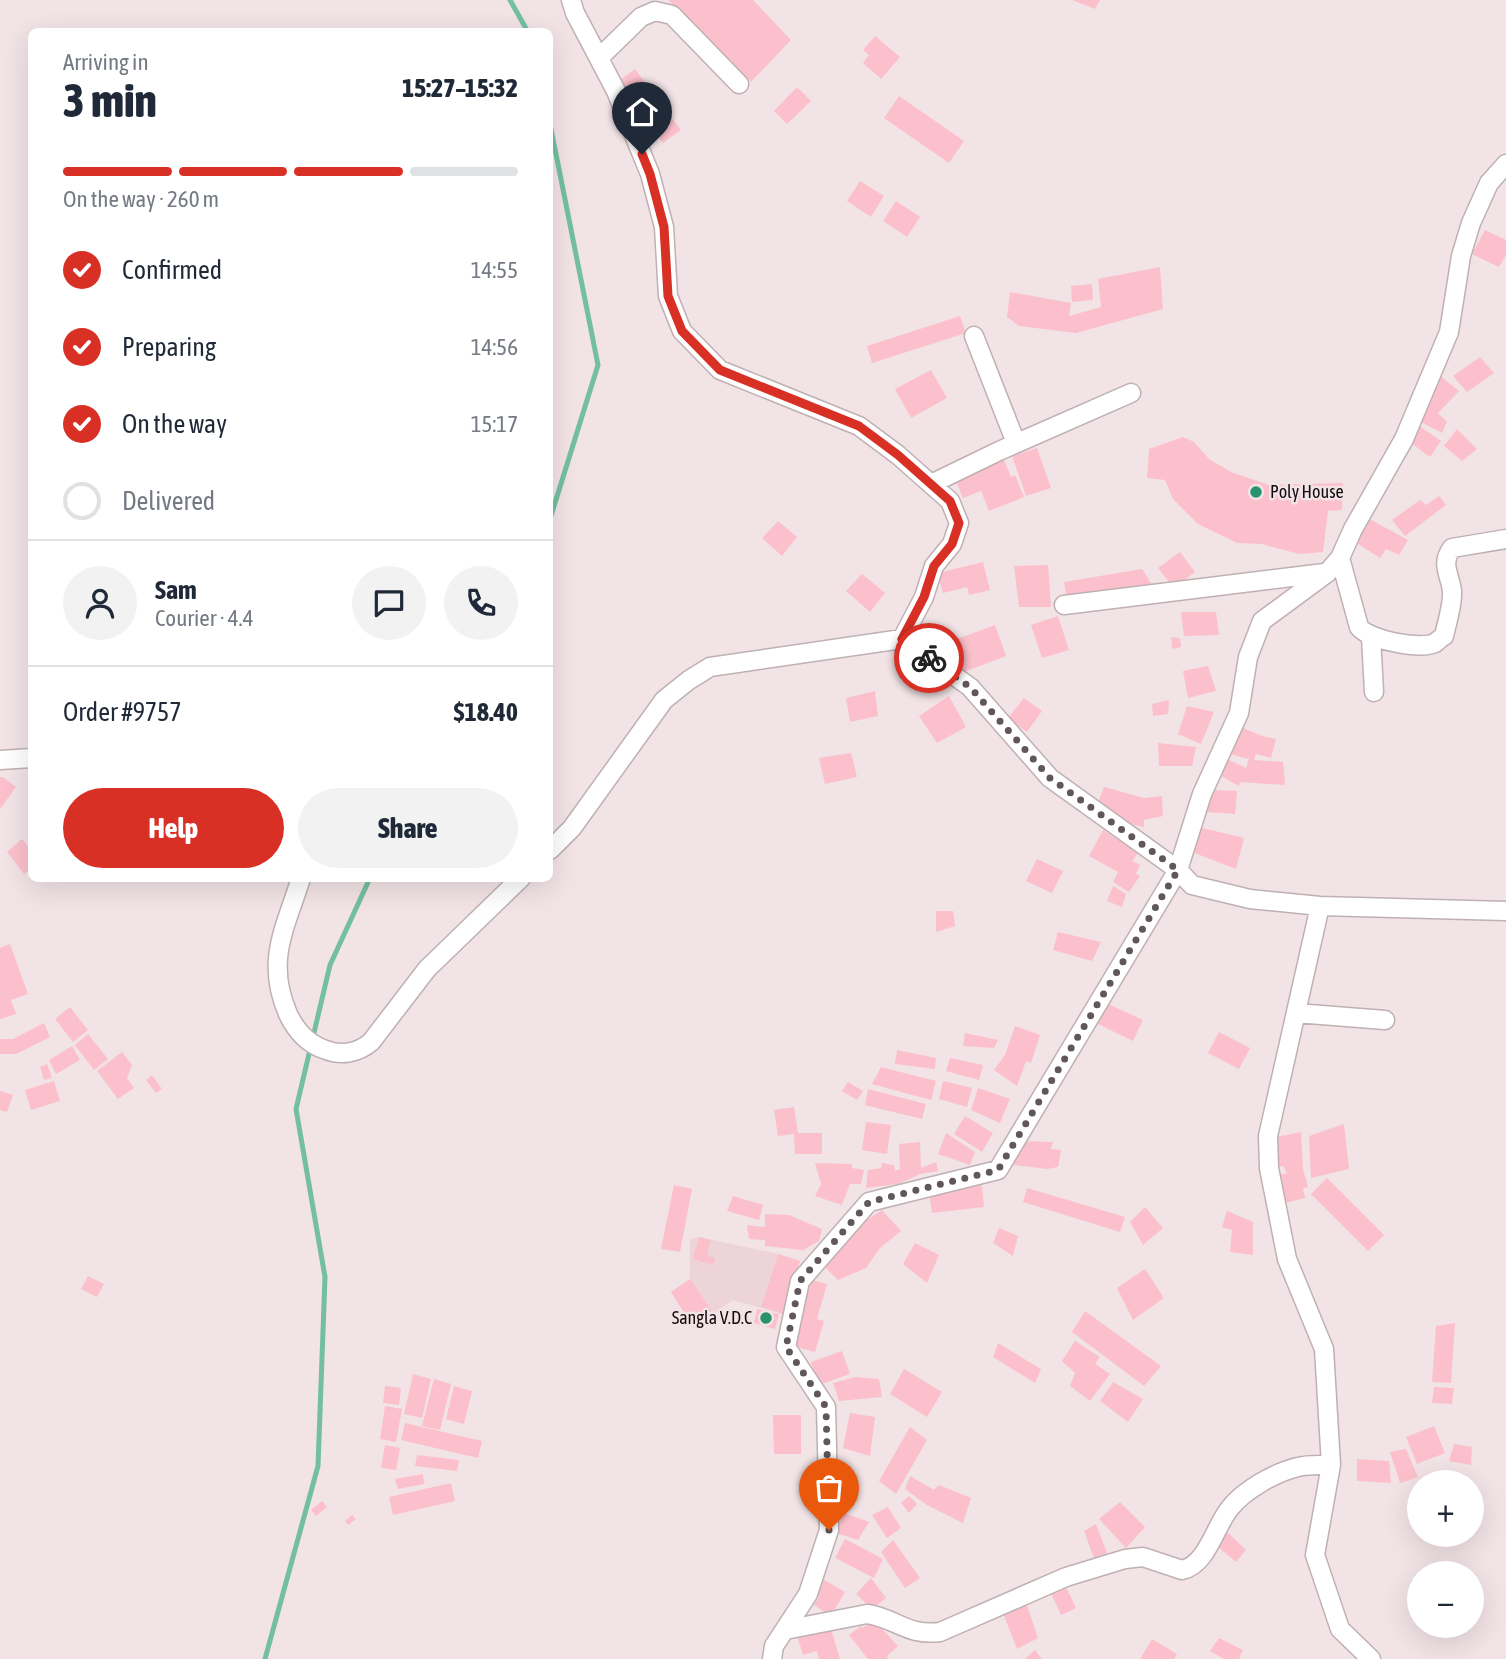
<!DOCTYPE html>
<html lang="en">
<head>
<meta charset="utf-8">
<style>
	:root { --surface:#fff; --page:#f2f2f3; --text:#1f2937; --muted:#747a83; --line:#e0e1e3; --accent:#d93025 }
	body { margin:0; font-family:"Asap Condensed",sans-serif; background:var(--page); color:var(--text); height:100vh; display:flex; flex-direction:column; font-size:26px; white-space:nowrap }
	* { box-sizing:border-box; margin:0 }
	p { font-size:23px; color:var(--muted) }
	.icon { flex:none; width:38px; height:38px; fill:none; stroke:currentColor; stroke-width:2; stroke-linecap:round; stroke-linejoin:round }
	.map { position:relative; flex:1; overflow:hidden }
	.details { position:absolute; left:28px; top:28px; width:525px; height:854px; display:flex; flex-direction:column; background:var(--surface); border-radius:10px; box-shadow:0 7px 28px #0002 }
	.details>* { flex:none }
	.tools { position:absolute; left:1407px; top:1470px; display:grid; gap:14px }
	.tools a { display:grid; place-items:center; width:77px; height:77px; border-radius:50%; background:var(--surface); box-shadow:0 7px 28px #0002; font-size:35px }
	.pin { position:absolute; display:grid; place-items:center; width:60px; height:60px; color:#fff; margin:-72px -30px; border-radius:50% 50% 50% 0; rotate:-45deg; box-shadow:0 0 7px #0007 }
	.pin .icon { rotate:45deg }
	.courier { position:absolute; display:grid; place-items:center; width:70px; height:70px; margin:-35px; border:5px solid #d93025; border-radius:50%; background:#fff; color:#222; box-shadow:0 2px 9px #0007 }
	.headline em { font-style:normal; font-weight:800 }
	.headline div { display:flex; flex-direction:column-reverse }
	.headline { display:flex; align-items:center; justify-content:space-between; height:119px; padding:0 35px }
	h1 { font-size:46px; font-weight:800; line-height:52px }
	.bar { display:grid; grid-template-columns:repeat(4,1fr); gap:10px 7px; align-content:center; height:84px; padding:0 35px }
	.bar i { height:9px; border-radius:5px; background:var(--line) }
	.bar .active { background:var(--accent) }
	.bar p { grid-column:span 4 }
	.line { display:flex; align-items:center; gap:18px; padding:0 35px; border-top:2px solid var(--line) }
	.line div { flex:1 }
	.round { display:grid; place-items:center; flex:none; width:74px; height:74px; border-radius:37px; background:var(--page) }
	ol { padding:0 35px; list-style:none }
	li { display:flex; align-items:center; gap:21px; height:77px }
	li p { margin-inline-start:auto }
	li .icon { padding:7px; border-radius:50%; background:var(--accent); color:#fff; stroke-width:4 }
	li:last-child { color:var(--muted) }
	li i { width:38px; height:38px; border:4px solid var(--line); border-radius:50% }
	.cta { display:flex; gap:14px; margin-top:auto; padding:14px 35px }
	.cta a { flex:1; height:80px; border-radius:42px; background:var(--accent); color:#fff; font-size:28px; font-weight:800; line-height:80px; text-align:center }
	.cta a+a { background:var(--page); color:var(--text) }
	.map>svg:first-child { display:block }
</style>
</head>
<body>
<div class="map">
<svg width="1506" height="1659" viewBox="0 0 1506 1659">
	<rect width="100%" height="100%" fill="#f2e3e6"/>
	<path fill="#ecd4d9" d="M699 1237 778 1254 800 1261 783 1314 733 1300 694 1328 671 1292 690 1279V1239Z"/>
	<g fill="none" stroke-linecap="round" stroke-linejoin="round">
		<path stroke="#74bfa1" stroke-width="5" d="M510 0 528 32
			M550 124 598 365 550 519
			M265 1659 318 1466 325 1277 296 1109 330 965 370 878"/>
	</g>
	<path fill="#fbc0cc" d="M668 0H753L791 40 751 82Z
		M1072 0H1100L1095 9Z
		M875 36 900 57 881 79 863 63 869 55 863 50Z
		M635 69 681 130 663 143 617 82Z
		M797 87 811 101 787 124 774 111Z
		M899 96 964 141 949 163 884 118Z
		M860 181 884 196 871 217 847 201Z
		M896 201 920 217 907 237 883 221Z
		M1485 230 1506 240V255L1499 267 1472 254Z
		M1160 267 1163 309 1076 333 1019 326 1007 317 1010 292 1071 303 1069 316 1101 307 1098 279Z
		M1092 284 1093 300 1072 302 1071 286Z
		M960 316 966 333 872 363 867 346Z
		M1480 357 1494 373 1467 392 1453 376Z
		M931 370 947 398 911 418 895 389Z
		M1440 376 1459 391 1438 413 1447 422 1442 433 1419 421Z
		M1418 425 1441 441 1430 457 1407 440Z
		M1457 429 1477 449 1462 461 1444 446Z
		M1183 437 1194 442 1209 459 1231 472 1269 485 1343 483 1342 510 1328 511 1323 552 1299 554 1262 544 1237 543 1198 524 1173 499 1165 480 1147 478 1149 449Z
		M1037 448 1051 488 1026 496 1012 456Z
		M1004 460 1011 477 1015 475 1024 497 989 511 981 491 963 498 955 479Z
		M1439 496 1446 505 1405 536 1392 520 1420 500 1426 505Z
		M1364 516 1408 540 1399 555 1386 549 1380 558 1352 540Z
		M778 521 797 537 782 556 762 538Z
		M1180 552 1195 572 1174 588 1158 568Z
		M983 562 990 590 969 595 967 587 943 593 938 573Z
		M1048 565 1051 607H1019L1014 566Z
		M1142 569 1154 588 1067 600 1064 582Z
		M862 574 885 593 870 612 846 591Z
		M1181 612H1216L1219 635 1184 636Z
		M1058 616 1069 650 1042 658 1031 625Z
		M995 625 1006 656 961 673 949 642Z
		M1171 637 1180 638 1181 647 1172 649Z
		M1208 666 1216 691 1188 698 1183 671Z
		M875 691 878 716 850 722 846 698Z
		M949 696 966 727 937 743 919 716Z
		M1024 698 1042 711 1027 732 1008 718Z
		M1169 700 1168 714 1153 716 1152 704Z
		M1187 706 1214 712 1201 744 1178 734Z
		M1241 727 1262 736 1276 739 1271 758 1256 754 1254 760 1283 762 1285 785 1240 782 1239 786 1214 772 1223 757 1246 768 1249 759 1229 754Z
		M1158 743 1196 747 1192 766H1159Z
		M851 753 857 777 825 784 819 758Z
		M0 777H3L16 787 0 809Z
		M1104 787 1144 798 1162 796 1163 816 1144 820V827L1116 821 1095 810Z
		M1212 790 1237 791 1235 814 1206 812Z
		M1198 827 1244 838 1236 869 1192 852Z
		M1103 830 1138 853 1132 861 1140 865 1136 874 1140 876 1129 892 1113 882 1118 872 1089 856Z
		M22 839 32 851V868L24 874 7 852Z
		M1037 859 1063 871 1052 893 1026 881Z
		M1113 886 1126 894 1122 907 1107 901Z
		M936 911H953L955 926 936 932Z
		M1058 932 1101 942 1092 961 1053 950Z
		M10 944 28 994 11 1000 16 1014 0 1019V948Z
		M1106 1003 1143 1020 1133 1041 1096 1023Z
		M70 1007 88 1030 73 1042 55 1019Z
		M44 1023 50 1037 16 1054H0V1039H13Z
		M1015 1026 1040 1035 1031 1063 1026 1061 1017 1086 994 1070 1005 1055Z
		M1219 1032 1250 1048 1239 1069 1208 1053Z
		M965 1033 998 1040 994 1048 963 1046Z
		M88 1034 108 1059 94 1070 75 1045Z
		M72 1046 80 1060 56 1074 49 1060Z
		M897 1050 936 1058 935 1069 895 1064Z
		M122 1052 132 1065 127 1078 134 1088 118 1099 97 1071Z
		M950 1058 983 1065 979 1080 946 1071Z
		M47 1064 52 1078 44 1080 40 1067Z
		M881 1067 936 1081 931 1100 872 1084Z
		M152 1075 162 1089 156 1093 146 1080Z
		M54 1081 60 1101 31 1110 25 1090Z
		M943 1081 972 1088 967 1107 939 1099Z
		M848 1082 863 1091 857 1100 842 1091Z
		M978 1088 1010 1099 1000 1123 971 1110Z
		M868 1089 926 1104 922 1119 865 1105Z
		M0 1091 13 1095 7 1112 0 1110Z
		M794 1107 798 1133H822V1154H795L794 1134 778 1136 774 1110Z
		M965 1116 993 1133 982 1152 954 1134Z
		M866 1122 891 1125 887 1154 862 1150Z
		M1344 1124 1349 1169 1311 1178 1309 1136Z
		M1301 1132 1303 1169 1308 1187 1303 1188 1305 1198 1277 1205 1278 1175 1287 1173 1283 1166 1277 1167 1271 1138Z
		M946 1133 975 1152 970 1165 938 1154Z
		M1016 1141 1053 1142 1051 1149 1061 1150 1058 1167 1047 1169 1013 1165Z
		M920 1142 921 1168 936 1162 938 1171 920 1174 898 1184 866 1188 868 1170 881 1168 882 1163 894 1165 895 1171 900 1169 899 1144Z
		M815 1163 852 1164V1168L864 1170 861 1184H850L842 1205 815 1196 821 1184Z
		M1327 1178 1384 1235 1368 1251 1311 1194Z
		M674 1185 692 1189 680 1252 661 1249Z
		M982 1185 984 1207 932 1213 929 1191Z
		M1027 1188 1125 1217 1120 1232 1023 1202Z
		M733 1196 763 1205 759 1220 727 1211Z
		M1145 1207 1163 1228 1143 1245 1130 1222Z
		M882 1210 901 1231 880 1248 866 1268 838 1280 821 1263 861 1224Z
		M1227 1211 1253 1222V1255L1230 1252 1232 1230 1222 1227Z
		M765 1214 789 1215 822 1229 819 1241 803 1250 765 1246V1240L749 1239 747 1225 765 1227Z
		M999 1228 1018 1236 1013 1256 993 1243Z
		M699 1237 711 1240 707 1255 715 1258 713 1265 693 1259Z
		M915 1243 939 1255 927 1283 903 1264Z
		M778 1254 800 1261 783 1314 761 1307Z
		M1145 1269 1164 1298 1133 1320 1117 1288Z
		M88 1276 104 1284 97 1297 81 1289Z
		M690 1279 714 1314 694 1328 671 1292Z
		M809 1279 827 1284 817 1319 824 1321 815 1352 790 1345Z
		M757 1309 779 1314 775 1329 754 1323Z
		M1085 1311 1161 1366 1144 1386 1072 1332Z
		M1455 1323 1451 1383 1432 1382 1436 1326Z
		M1075 1341 1100 1357 1095 1364 1110 1374 1090 1401 1070 1386 1075 1373 1062 1361Z
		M998 1343 1041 1369 1035 1383 993 1357Z
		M842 1351 850 1374 819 1385 811 1362Z
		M904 1369 942 1392 927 1417 890 1394Z
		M413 1374 431 1379 422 1418 404 1414Z
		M855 1377 879 1379 882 1397 839 1401 833 1383Z
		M434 1379 451 1384 440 1430 422 1426Z
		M1113 1382 1143 1399 1128 1422 1100 1401Z
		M385 1386 401 1388 399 1405 383 1403Z
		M454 1386 472 1391 464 1424 446 1419Z
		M1434 1387 1454 1388 1452 1404 1432 1403Z
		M385 1406 402 1409 396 1442 380 1439Z
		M850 1413 875 1417 870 1456 843 1448Z
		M773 1415H801V1454H774Z
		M405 1423 482 1441 478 1458 401 1440Z
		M1434 1426 1445 1453 1417 1464 1406 1437Z
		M910 1427 927 1440 896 1494 879 1481Z
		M1454 1444 1472 1447 1471 1465 1449 1461Z
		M385 1445 400 1448 396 1470 381 1468Z
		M1406 1449 1418 1477 1400 1483 1390 1452Z
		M417 1455 459 1460 457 1471 415 1466Z
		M1357 1459 1389 1461 1391 1483 1357 1481Z
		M423 1474 424 1484 398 1489 395 1479Z
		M910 1476 934 1490 939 1485 971 1498 963 1523 927 1505 905 1489Z
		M451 1483 455 1501 393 1515 389 1497Z
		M909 1496 917 1504 909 1513 901 1503Z
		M322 1501 327 1507 316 1516 311 1510Z
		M1120 1502 1145 1527 1126 1548 1099 1519Z
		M888 1507 901 1528 887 1538 872 1515Z
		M841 1512 869 1522 858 1540 834 1532Z
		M352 1515 356 1519 348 1525 345 1521Z
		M1096 1524 1107 1553 1094 1558 1084 1531Z
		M1223 1528 1246 1550 1236 1562 1211 1541Z
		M845 1539 883 1559 874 1578 835 1558Z
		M893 1540 920 1578 905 1588 881 1552Z
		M819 1577 845 1592 831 1616 814 1605 819 1597 811 1592Z
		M871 1578 886 1598 872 1609 856 1594Z
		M1066 1587 1076 1608 1061 1615 1051 1593Z
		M1026 1602 1038 1638 1017 1649 1003 1613Z
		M873 1619 898 1646 887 1656 888 1659H868L849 1635 861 1626 863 1628Z
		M830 1626 840 1659H819L817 1651 803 1655 797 1635Z
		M1219 1638 1243 1650 1239 1659H1224L1210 1651Z
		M1152 1639 1177 1654 1174 1659H1140Z
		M1035 1650 1042 1659H1025Z"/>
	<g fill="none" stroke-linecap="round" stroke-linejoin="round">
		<defs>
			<path id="minor" d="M571 0 575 13 616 91 650 174 664 227 668 296 682 331 720 370 859 426 898 455 950 501 959 523 952 544 934 566 924 597 902 639
				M599 58 641 17 655 11 672 15 739 84
				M974 336 1016 443
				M931 484 999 451 1131 393
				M1340 558 1359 627C1369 640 1420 650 1435 643 1435 643 1443 636 1444 636 1447 622 1453 605 1452 591 1450 574 1440 564 1452 548L1506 539
				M1064 605 1324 573
				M1371 637 1374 692
				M0 760 32 758
				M550 850 572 828 664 700 689 680 710 667 902 639 970 687 1050 778 1178 870 1192 885 1250 899 1320 906 1506 911
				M301 878C285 929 265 961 288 1014 296 1031 307 1044 326 1050 341 1056 358 1053 371 1042L427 969 521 878
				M1320 906 1268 1136 1269 1168 1287 1259 1324 1349 1331 1465 1315 1555 1340 1629 1371 1659
				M1296 1013 1385 1020
				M785 1630 867 1614C896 1618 906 1636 940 1632L1066 1577 1125 1559 1143 1557 1182 1570C1207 1565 1215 1526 1230 1508 1244 1490 1276 1472 1298 1467 1308 1464 1320 1465 1331 1465
				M772 1659 774 1646 808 1594 829 1530 826 1407 786 1347 800 1281 869 1202 998 1170 1178 870 1202 794 1239 713 1248 657 1262 621 1327 573 1340 558 1353 529 1404 439 1449 332 1461 256 1471 223 1489 183 1506 164"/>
		</defs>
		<use href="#minor" stroke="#bfb0b3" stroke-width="21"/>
		<use href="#minor" stroke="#fff" stroke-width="18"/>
	</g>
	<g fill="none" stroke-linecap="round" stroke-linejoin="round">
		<path stroke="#605759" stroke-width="7" stroke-dasharray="0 12.6" d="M829 1530 826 1407 786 1347 800 1281 869 1202 998 1170 1178 870 1050 778 970 687 929 658"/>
		<path stroke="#d93025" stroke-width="9" d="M642 154 650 174 664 227 668 296 682 331 720 370 859 426 898 455 950 501 959 523 952 544 934 566 924 597 902 639 929 658"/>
	</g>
	<g fill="#2a926f" stroke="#f2e3e6" stroke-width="2.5">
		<circle cx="1256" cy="492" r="7"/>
		<circle cx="766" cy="1318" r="7"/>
	</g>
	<g text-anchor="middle" stroke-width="5" stroke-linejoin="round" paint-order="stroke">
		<g font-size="18" fill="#110c0d" stroke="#f2e3e6" text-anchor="start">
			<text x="1270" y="498">Poly House</text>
			<text x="752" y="1324" text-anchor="end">Sangla V.D.C</text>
		</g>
	</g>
</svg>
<div class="tools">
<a>+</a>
<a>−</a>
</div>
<div class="pin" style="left:829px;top:1530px;background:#ea580c"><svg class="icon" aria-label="bag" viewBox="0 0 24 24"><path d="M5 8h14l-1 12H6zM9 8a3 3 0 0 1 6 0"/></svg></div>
<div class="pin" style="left:642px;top:154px;background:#1f2937"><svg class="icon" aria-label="home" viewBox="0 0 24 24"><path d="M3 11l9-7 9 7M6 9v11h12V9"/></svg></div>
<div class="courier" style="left:929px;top:658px"><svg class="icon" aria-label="bike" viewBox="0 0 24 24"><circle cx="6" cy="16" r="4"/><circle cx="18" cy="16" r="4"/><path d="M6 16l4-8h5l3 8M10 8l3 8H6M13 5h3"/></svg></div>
<section class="details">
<div class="headline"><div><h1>3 min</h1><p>Arriving in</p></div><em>15:27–15:32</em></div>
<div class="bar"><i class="active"></i><i class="active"></i><i class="active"></i><i></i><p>On the way · 260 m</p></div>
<ol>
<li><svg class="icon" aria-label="check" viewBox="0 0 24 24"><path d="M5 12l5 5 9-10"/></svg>Confirmed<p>14:55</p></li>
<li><svg class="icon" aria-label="check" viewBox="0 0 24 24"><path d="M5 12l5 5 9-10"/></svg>Preparing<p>14:56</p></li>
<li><svg class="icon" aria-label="check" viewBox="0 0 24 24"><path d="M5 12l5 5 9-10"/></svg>On the way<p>15:17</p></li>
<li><i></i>Delivered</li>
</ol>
<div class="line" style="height:126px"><a class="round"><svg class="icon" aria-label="person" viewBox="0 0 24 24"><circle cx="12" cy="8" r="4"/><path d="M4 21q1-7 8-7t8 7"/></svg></a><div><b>Sam</b><p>Courier · 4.4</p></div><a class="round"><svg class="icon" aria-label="chat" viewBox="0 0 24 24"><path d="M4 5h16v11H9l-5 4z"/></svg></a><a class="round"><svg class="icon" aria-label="phone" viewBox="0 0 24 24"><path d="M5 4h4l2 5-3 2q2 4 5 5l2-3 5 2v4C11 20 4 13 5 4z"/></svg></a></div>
<div class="line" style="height:91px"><div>Order #9757</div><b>$18.40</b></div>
<div class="cta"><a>Help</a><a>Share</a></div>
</section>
</div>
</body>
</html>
